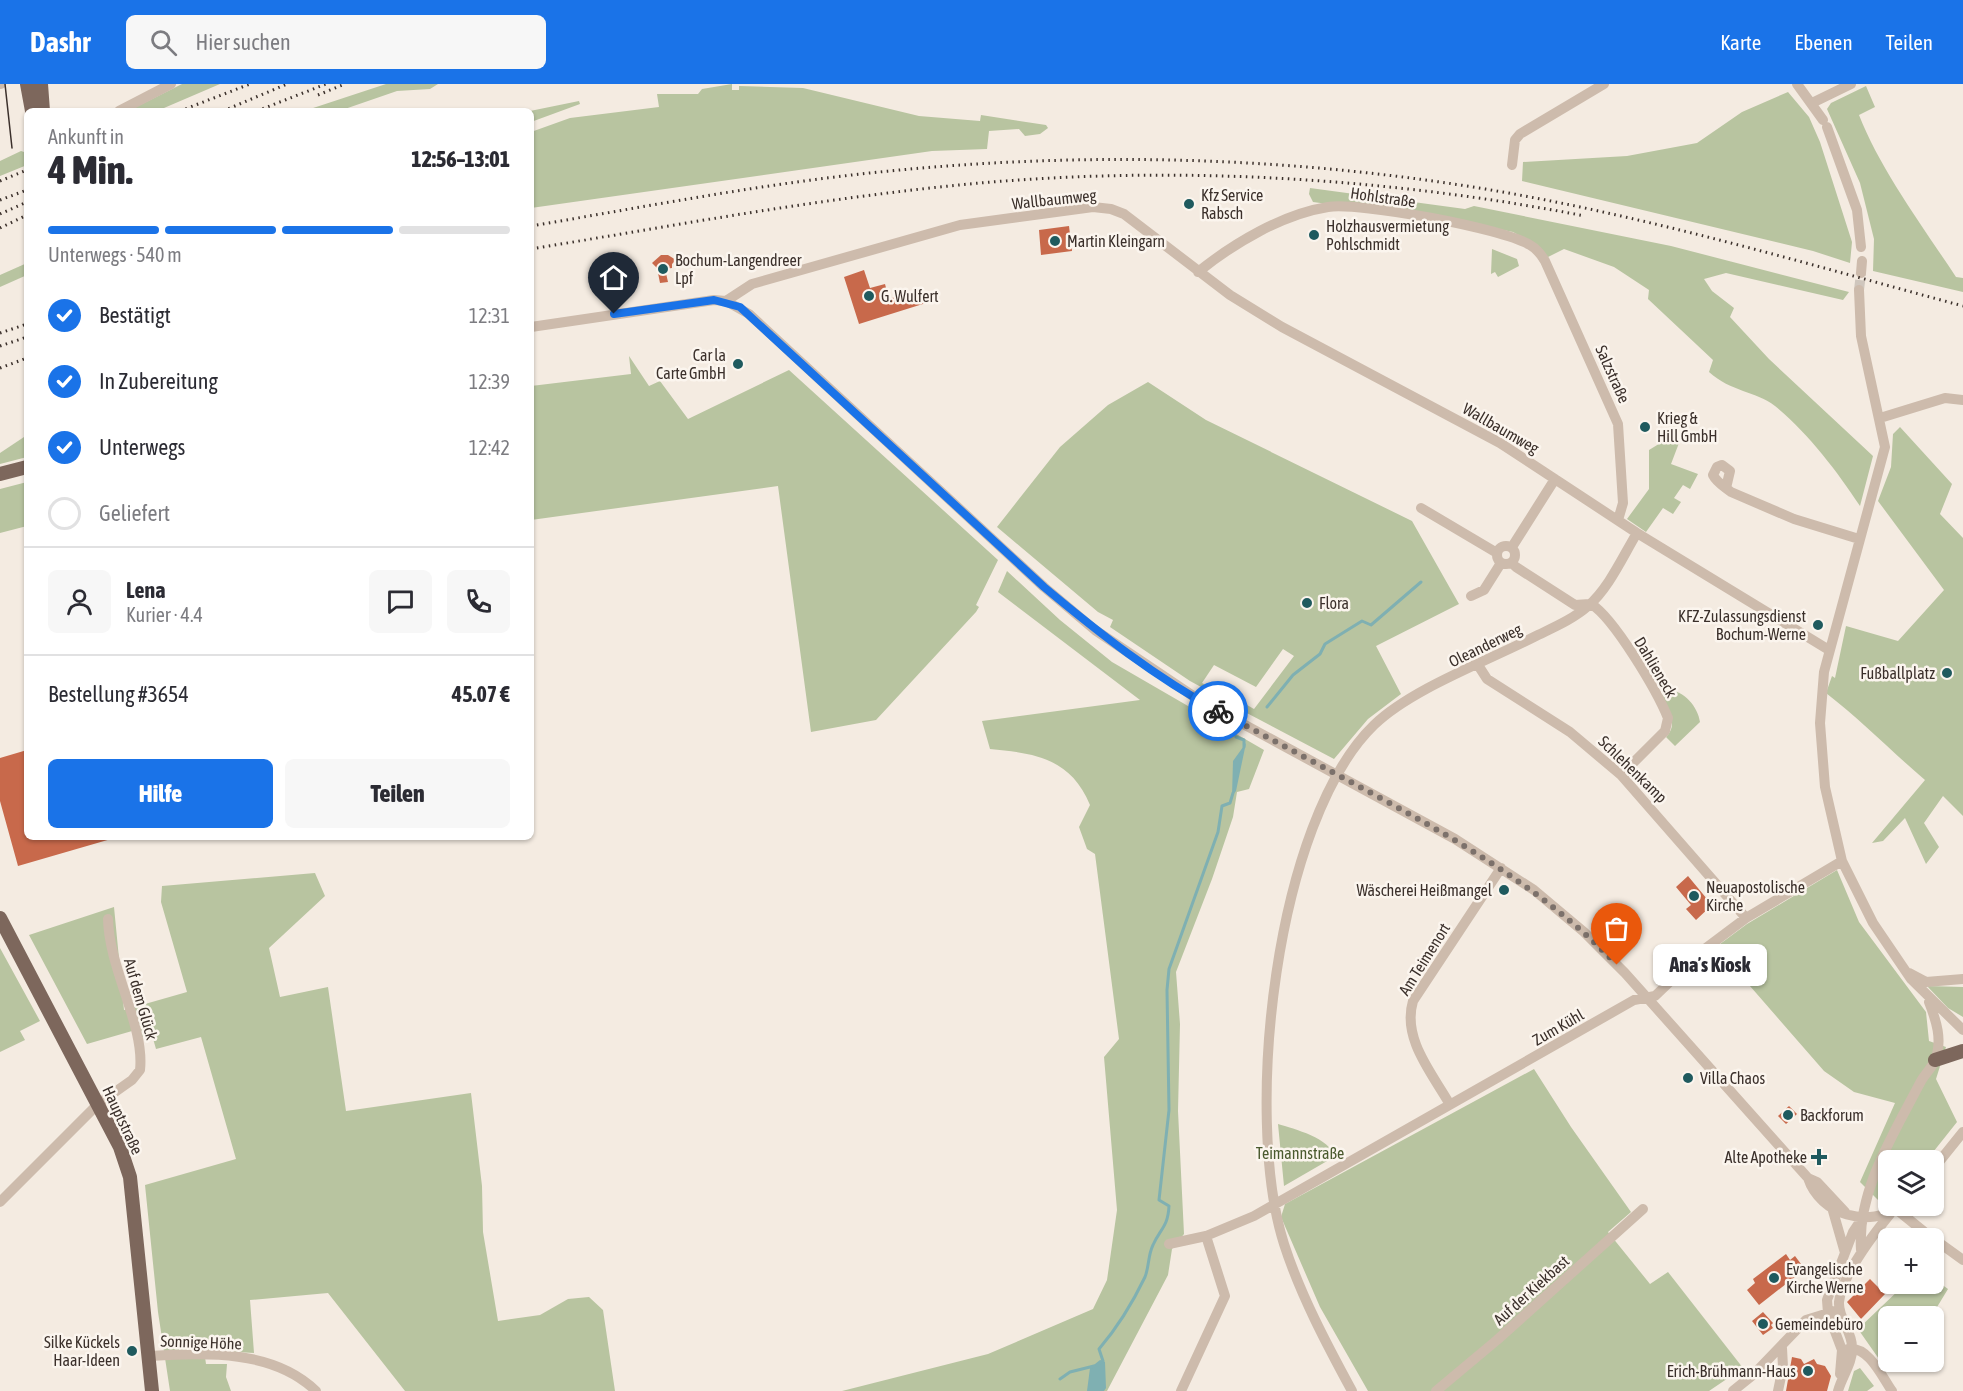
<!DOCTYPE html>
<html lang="de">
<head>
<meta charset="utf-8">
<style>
	:root { --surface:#fff; --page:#f7f7f7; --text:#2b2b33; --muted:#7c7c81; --line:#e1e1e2; --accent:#1a73e8 }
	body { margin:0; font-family:"Asap Condensed",sans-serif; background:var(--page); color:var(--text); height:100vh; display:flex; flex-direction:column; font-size:22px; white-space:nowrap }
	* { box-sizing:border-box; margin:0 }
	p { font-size:20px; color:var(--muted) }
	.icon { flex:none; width:33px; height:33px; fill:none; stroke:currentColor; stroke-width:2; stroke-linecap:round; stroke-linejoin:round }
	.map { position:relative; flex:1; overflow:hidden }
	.side { position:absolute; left:24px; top:24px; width:510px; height:732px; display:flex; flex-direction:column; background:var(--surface); border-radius:9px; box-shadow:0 2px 4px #0004 }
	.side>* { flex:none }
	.tools { position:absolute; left:1878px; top:1066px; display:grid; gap:12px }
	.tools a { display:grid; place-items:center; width:66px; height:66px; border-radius:9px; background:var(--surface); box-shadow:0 2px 4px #0004; font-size:30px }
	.pin { position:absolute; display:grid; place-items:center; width:51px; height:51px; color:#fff; margin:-62px -26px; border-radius:50% 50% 50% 0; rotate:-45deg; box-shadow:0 0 6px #0007 }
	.pin .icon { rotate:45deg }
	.courier { position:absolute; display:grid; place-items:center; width:60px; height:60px; margin:-30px; border:4px solid #1a73e8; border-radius:50%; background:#fff; color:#222; box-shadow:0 2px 8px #0007 }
	.bubble { position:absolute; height:42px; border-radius:9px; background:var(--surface); box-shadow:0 2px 4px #0004; font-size:20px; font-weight:800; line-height:42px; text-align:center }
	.summary em { font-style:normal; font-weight:800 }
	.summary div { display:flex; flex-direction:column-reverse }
	.summary { display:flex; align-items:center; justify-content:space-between; height:102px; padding:0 24px }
	h1 { font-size:39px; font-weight:800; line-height:45px }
	.bar { display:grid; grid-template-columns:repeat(4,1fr); gap:9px 6px; align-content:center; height:72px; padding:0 24px }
	.bar i { height:8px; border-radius:4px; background:var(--line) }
	.bar .on { background:var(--accent) }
	.bar p { grid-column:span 4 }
	.line { display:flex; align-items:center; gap:15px; padding:0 24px; border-top:2px solid var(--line) }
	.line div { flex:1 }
	.round { display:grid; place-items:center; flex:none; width:63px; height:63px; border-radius:9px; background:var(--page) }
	ol { padding:0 24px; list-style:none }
	li { display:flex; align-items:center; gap:18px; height:66px }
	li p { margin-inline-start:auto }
	li .icon { padding:6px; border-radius:50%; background:var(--accent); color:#fff; stroke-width:4 }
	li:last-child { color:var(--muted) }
	li i { width:33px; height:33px; border:3px solid var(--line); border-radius:50% }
	.button { display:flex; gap:12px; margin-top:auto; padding:12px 24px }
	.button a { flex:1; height:69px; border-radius:9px; background:var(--accent); color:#fff; font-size:24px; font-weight:800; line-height:69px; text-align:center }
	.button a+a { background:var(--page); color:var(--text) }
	header { display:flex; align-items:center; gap:36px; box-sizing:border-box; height:84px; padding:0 30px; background:var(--accent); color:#fff }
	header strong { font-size:28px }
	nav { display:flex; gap:33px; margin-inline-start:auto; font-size:21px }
	.search { width:420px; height:54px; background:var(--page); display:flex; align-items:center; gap:15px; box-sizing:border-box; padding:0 21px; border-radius:9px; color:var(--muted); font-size:22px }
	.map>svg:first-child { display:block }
</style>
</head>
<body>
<header>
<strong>Dashr</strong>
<div class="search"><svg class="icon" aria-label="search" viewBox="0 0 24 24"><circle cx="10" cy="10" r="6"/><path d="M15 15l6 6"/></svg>Hier suchen</div>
<nav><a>Karte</a><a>Ebenen</a><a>Teilen</a></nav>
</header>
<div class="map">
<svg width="1963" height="1307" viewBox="0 0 1963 1307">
	<rect width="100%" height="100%" fill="#f4ebe1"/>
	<path fill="#b8c4a0" d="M182 0H220L157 27H128Z
		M386 0H438L430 5 397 7 339 27H304Z
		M732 0V6H739V2L803 4 919 32 980 37 981 31 1046 41 1048 44 1040 50 1025 52 1019 45 989 47 987 65 932 67 531 124V48L570 34 659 23 657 10H698L702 5Z
		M1866 2 1875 23 1859 31C1880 85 1923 143 1956 193L1963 194V208L1873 187 1874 155 1860 99 1827 25 1831 19Z
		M1788 8 1809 33 1820 58 1852 158 1850 179 1813 167 1522 97 1523 78 1627 72 1697 59 1742 28Z
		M579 17 580 20 531 38 530 27Z
		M21 67 27 69V81L0 92V77Z
		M1310 104 1465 125 1474 122 1671 162 1849 208 1843 216 1726 189 1704 195 1712 207 1734 224 1730 233 1769 275 1873 372 1860 422C1837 387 1807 348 1775 322 1756 307 1731 308 1709 288L1713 276 1648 215 1649 206 1614 183 1564 165 1548 173 1536 161 1513 148 1468 139 1313 118 1309 110Z
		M1492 165 1517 175 1519 182 1498 193 1495 188 1491 190Z
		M27 179V191L0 203V191Z
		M629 272 649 302 660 297 688 335 789 286 998 476 976 521 979 523 976 528 876 636 811 648 778 402 531 436V302L631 290Z
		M1148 298 1206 336 1412 437 1459 520 1376 562 1401 610 1368 635 1334 675 1243 627 1247 621 1254 625 1294 572 1283 565 1256 603 1214 581 1202 599 1243 621 1238 623 1190 597 1110 543 1113 536 1098 528 997 443 1060 363 1108 321Z
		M1900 343 1952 400 1940 430 1963 454V732L1943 712 1924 739 1939 763 1926 780 1905 734 1883 757 1872 759 1925 696C1891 667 1861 636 1826 609L1832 592 1835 594 1846 542 1898 557 1944 506 1878 417 1891 383 1893 350Z
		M27 351V373L0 380V369Z
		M1667 355 1679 359 1671 380 1698 390 1690 405 1683 401 1674 414 1681 418 1673 430 1663 424 1646 448 1627 435 1649 405V366Z
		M27 398V442L0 449V405Z
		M1007 487 1060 536 1112 578 1264 666 1249 705 1237 708 1233 733 1212 795 1176 888 1180 940 1178 1027 1184 1150 1172 1165 1168 1191 1107 1307H842L988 1270 1093 1225 1107 1196 1117 1126 1104 973 1119 955 1095 770 1087 765 1079 743 1090 721C1071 675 1036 669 990 665L982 637 1140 616 998 508Z
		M1668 606C1684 606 1698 623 1700 638L1675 662 1666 653C1679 640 1668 626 1661 612Z
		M1837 786 1859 838 1926 928 1929 957 1946 963 1936 995 1957 1038 1926 1077H1888V1119L1880 1118 1860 1098 1895 1019 1854 1008 1824 987 1716 863 1747 840Z
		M315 789 325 812 269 864 280 913 328 903 346 1027 471 1009 482 1102 483 1148 498 1237 540 1231 568 1215 589 1213 603 1226 615 1307H405L328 1209 250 1216 254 1269 204 1266 206 1280H227L226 1293 231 1307H170L158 1228 145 1101 236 1075 201 953 156 965 152 951 142 953 139 945 87 960 29 851 114 823 124 926 187 908 161 818 162 802Z
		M0 864 40 937 20 947 25 956 0 968Z
		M1927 902 1963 903V933L1948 924Z
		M1534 985 1571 1043 1631 1128 1608 1148 1650 1200 1668 1188 1743 1284 1709 1307H1368L1320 1223 1281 1133 1285 1120Z
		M1278 1040C1294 1045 1331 1054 1334 1073L1284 1102Z
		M1934 1195 1948 1205 1931 1233H1888L1890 1278 1886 1285 1858 1245 1902 1203 1900 1200H1934Z
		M1860 1284 1874 1302 1867 1307H1848L1854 1287Z"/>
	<path fill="#7fb0b2" d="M1246 659 1236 707 1232 712 1233 677Z
		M1100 1276 1105 1278 1106 1304 1104 1307H1087L1090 1284Z"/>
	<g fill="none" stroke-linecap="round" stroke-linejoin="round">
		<path stroke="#7fb0b2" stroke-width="3" d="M1267 623 1293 591 1320 570 1325 560 1362 537 1371 541 1421 498
			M1236 653 1244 656V663
			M1100 1279 1103 1277 1099 1265C1117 1244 1133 1218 1145 1193 1149 1183 1148 1171 1153 1161 1160 1145 1168 1143 1169 1122L1159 1116 1169 1026 1167 906 1169 885 1218 748 1222 722 1230 719 1233 709
			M1060 1295 1070 1288 1094 1282"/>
	</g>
	<path fill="#c8694b" d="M1069 142 1072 167 1041 171 1039 146Z
		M661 171H668L676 176 672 180V184L665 185 668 198 660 199 657 184 652 179Z
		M610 186 614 206 601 209 597 188Z
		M864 186 870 204 885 200 889 215 905 210 907 215 923 210 926 219 859 240 844 193Z
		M27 666V753L111 755 18 782 0 717V674Z
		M1688 792 1712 821 1696 836 1686 825 1691 821 1676 803Z
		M1789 1022 1797 1030 1786 1040 1778 1032Z
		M1786 1170 1790 1176 1795 1172 1801 1180 1796 1184 1800 1189 1759 1221 1747 1206 1755 1199 1753 1195Z
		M1870 1195 1885 1210 1861 1235 1847 1218Z
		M1763 1228 1773 1239 1771 1241 1773 1244 1763 1251 1752 1237Z
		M1792 1273 1801 1275 1804 1280 1814 1275 1817 1280 1825 1282 1831 1292 1827 1307H1786Z"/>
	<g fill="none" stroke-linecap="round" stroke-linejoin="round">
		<path stroke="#cfc6bd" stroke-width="10" stroke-dasharray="10 5" stroke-linecap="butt" d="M1859 206 1861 189"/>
		<path stroke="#cdbbac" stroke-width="10" d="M0 0H1
			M1797 0 1823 36
			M1812 19 1851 0
			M119 27 171 0
			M1827 43 1857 126 1861 163
			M1512 81 1515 56 1520 50 1604 0
			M1198 188C1234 159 1283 130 1328 123 1360 118 1502 144 1530 161 1537 165 1541 170 1545 177L1618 340 1623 419 1618 436
			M1861 189 1862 177
			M1859 206 1861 252 1885 363 1824 588 1820 639 1825 703 1842 777 1873 839 1911 895 1963 946
			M726 217 749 230 1044 503 1095 546 1199 616 1455 755 1534 806 1584 848 1625 889 1808 1094C1820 1131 1869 1145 1901 1122
			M531 243 714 216 726 217 752 200 960 141 1093 123 1111 125 1124 130 1230 211 1282 243 1500 359 1637 449 1829 566
			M1880 334 1945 314 1963 316
			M1726 404 1730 387 1722 381 1717 383 1713 391C1717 399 1725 403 1731 408L1794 435 1859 455
			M1421 424 1497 469
			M1497 471a9 9 0 1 1 18 0a9 9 0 1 1-18 0Z
			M1512 463 1555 395
			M1512 479 1516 483 1575 521 1590 520
			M1471 512 1484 506 1501 479
			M1591 520C1614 534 1657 607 1668 634L1665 647 1621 691
			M1478 581 1487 595 1570 648 1621 691 1746 834
			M1909 889 1926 898 1963 895
			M1449 1019C1431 988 1402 954 1413 917L1501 784
			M1934 1084 1963 1048
			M1808 1094 1817 1098 1845 1128
			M0 1118 98 1020 132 996 140 986C145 942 109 885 108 835
			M1896 1125 1933 1155
			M1833 1127 1845 1169
			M1934 1155 1963 1176
			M1169 1160 1206 1152 1254 1132 1634 916 1655 912 1702 867 1746 834 1842 777
			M1861 1166C1857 1107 1893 1051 1920 999 1924 991 1932 984 1935 976 1943 956 1936 936 1929 918
			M1848 1265C1869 1262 1882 1293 1892 1307
			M149 1272C205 1269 273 1265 316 1307
			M1840 1290 1842 1266 1828 1229 1827 1216 1853 1148 1861 1136
			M1181 1307 1225 1212 1206 1152
			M1352 1307C1327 1261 1300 1210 1284 1160 1243 1032 1275 737 1374 641 1411 605 1487 577 1534 553 1552 544 1572 536 1588 522 1609 504 1623 472 1637 449
			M1436 1307 1497 1256 1643 1125
			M1733 1307 1754 1290 1806 1236 1835 1227
			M1778 1307 1783 1283 1782 1264
			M1838 1307C1842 1292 1853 1279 1852 1263 1852 1247 1838 1234 1839 1218 1842 1191 1873 1151 1890 1130"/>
		<path stroke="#7d675c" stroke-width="14" d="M27 0 32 27
			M41 0 43 27
			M0 390 27 383
			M0 834 120 1063 130 1093 152 1307
			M1935 976 1963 967"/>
		<path stroke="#3b302b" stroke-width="1.5" d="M5 0 12 64"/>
		<path stroke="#3b302b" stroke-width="3" stroke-dasharray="1.5 4.5" stroke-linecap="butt" d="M318 11 345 0
			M180 27 250 0
			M223 27 287 0
			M257 27 326 0
			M0 97 27 86
			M0 116 27 106
			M0 130 27 118
			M531 142C644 123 756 101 870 89 1066 68 1264 71 1460 101 1631 127 1796 177 1963 222
			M0 144 27 131
			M531 165C677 141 822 114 969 100 1173 81 1384 93 1585 132
			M0 249 27 240
			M0 262 27 253
			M0 284 27 274"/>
	</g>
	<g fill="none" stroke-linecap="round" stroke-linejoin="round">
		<path stroke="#7c716b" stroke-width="6" stroke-dasharray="0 10.8" d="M1218 627C1271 655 1323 683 1375 711 1463 759 1547 808 1617 881"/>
		<path stroke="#1a73e8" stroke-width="8" d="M614 230 714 216 740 223 1044 503C1099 549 1155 593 1218 627"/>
	</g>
	<g fill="#1f5a5e" stroke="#fbf5ee" stroke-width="2">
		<circle cx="1189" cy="120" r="6"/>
		<circle cx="1314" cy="151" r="6"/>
		<circle cx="1055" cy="157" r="6"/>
		<circle cx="663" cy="185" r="6"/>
		<circle cx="869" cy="212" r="6"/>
		<circle cx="738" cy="280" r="6"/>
		<circle cx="1645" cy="343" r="6"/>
		<circle cx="1307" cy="519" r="6"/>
		<circle cx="1818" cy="541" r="6"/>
		<circle cx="1947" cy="589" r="6"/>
		<circle cx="1504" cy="806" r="6"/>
		<circle cx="1694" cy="812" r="6"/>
		<circle cx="1688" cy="994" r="6"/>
		<circle cx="1788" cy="1031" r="6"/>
		<path d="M1816 1064h6v6h6v6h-6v6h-6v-6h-6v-6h6z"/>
		<circle cx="1774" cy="1194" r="6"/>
		<circle cx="1763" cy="1240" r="6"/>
		<circle cx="132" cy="1267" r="6"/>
		<circle cx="1808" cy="1287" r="6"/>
	</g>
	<g text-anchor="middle" stroke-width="5" stroke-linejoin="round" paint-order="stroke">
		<g font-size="16" fill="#3b302b" stroke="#fbf5ee" text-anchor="start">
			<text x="1201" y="117">Kfz Service<tspan x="1201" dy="18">Rabsch</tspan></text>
			<text x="1326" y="148">Holzhausvermietung<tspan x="1326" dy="18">Pohlschmidt</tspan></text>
			<text x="1067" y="163">Martin Kleingarn</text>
			<text x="675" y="182">Bochum-Langendreer<tspan x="675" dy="18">Lpf</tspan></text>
			<text x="881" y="218">G. Wulfert</text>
			<text x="726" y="277" text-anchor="end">Car la<tspan x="726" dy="18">Carte GmbH</tspan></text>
			<text x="1657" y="340">Krieg &amp;<tspan x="1657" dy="18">Hill GmbH</tspan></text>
			<text x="1319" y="525">Flora</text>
			<text x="1806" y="538" text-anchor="end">KFZ-Zulassungsdienst<tspan x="1806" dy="18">Bochum-Werne</tspan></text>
			<text x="1935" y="595" text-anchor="end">Fußballplatz</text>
			<text x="1706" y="809">Neuapostolische<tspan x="1706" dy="18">Kirche</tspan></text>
			<text x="1492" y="812" text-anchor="end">Wäscherei Heißmangel</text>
			<text x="1700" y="1000">Villa Chaos</text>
			<text x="1800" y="1037">Backforum</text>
			<text x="1807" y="1079" text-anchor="end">Alte Apotheke</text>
			<text x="1786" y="1191">Evangelische<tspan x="1786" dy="18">Kirche Werne</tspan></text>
			<text x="1775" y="1246">Gemeindebüro</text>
			<text x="120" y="1264" text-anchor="end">Silke Kückels<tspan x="120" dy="18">Haar-Ideen</tspan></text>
			<text x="1796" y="1293" text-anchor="end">Erich-Brühmann-Haus</text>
		</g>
		<g font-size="16" fill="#3b302b" stroke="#fbf5ee">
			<text transform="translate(1383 113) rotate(8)" y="6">Hohlstraße</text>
			<text transform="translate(1054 115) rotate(-6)" y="6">Wallbaumweg</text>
			<text transform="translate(1613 290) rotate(66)" y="6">Salzstraße</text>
			<text transform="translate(1501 344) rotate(30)" y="6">Wallbaumweg</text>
			<text transform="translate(1485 561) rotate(-26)" y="6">Oleanderweg</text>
			<text transform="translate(1656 583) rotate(59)" y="6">Dahlieneck</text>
			<text transform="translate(1633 685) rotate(44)" y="6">Schlehenkamp</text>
			<text transform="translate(1424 875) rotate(-58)" y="6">Am Teimenort</text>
			<text transform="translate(141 915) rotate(74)" y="6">Auf dem Glück</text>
			<text transform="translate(1558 943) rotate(-30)" y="6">Zum Kühl</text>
			<text transform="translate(123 1036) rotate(65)" y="6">Hauptstraße</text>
			<text transform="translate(1531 1206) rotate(-42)" y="6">Auf der Kiekbast</text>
			<text transform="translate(201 1258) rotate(2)" y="6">Sonnige Höhe</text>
		</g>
		<g font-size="16" fill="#4a5a2e" stroke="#fbf5ee">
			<text x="1300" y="1075">Teimannstraße</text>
		</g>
	</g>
</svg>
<div class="tools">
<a><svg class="icon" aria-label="layers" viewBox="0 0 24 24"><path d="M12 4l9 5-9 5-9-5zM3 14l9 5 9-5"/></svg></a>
<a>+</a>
<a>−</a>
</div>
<div class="pin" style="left:1617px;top:881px;background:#ea580c"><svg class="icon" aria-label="bag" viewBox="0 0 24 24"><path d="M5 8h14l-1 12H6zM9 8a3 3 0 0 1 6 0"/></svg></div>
<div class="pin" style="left:614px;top:230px;background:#1f2937"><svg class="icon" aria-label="home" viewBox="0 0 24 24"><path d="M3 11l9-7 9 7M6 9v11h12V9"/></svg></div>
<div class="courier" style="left:1218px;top:627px"><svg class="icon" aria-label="bike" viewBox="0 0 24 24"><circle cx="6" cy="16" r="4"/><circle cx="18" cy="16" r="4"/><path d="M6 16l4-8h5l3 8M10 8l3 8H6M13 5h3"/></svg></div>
<div class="bubble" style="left:1653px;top:860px;width:114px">Anaʼs Kiosk</div>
<section class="side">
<div class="summary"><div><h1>4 Min.</h1><p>Ankunft in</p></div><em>12:56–13:01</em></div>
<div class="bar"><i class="on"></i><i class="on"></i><i class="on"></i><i></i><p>Unterwegs · 540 m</p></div>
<ol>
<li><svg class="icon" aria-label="check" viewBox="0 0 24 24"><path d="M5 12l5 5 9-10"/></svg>Bestätigt<p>12:31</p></li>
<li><svg class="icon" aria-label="check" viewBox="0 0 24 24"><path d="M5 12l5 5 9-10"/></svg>In Zubereitung<p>12:39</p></li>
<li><svg class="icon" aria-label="check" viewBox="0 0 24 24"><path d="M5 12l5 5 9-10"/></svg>Unterwegs<p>12:42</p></li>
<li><i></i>Geliefert</li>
</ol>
<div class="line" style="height:108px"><a class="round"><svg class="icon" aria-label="person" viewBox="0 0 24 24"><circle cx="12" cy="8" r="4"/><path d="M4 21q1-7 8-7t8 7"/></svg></a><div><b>Lena</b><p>Kurier · 4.4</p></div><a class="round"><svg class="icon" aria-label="chat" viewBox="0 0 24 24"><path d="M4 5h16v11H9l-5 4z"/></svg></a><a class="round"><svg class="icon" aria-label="phone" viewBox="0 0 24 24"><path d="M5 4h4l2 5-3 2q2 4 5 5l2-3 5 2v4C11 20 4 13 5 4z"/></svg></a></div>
<div class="line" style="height:78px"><div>Bestellung #3654</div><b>45.07 €</b></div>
<div class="button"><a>Hilfe</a><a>Teilen</a></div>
</section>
</div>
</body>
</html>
